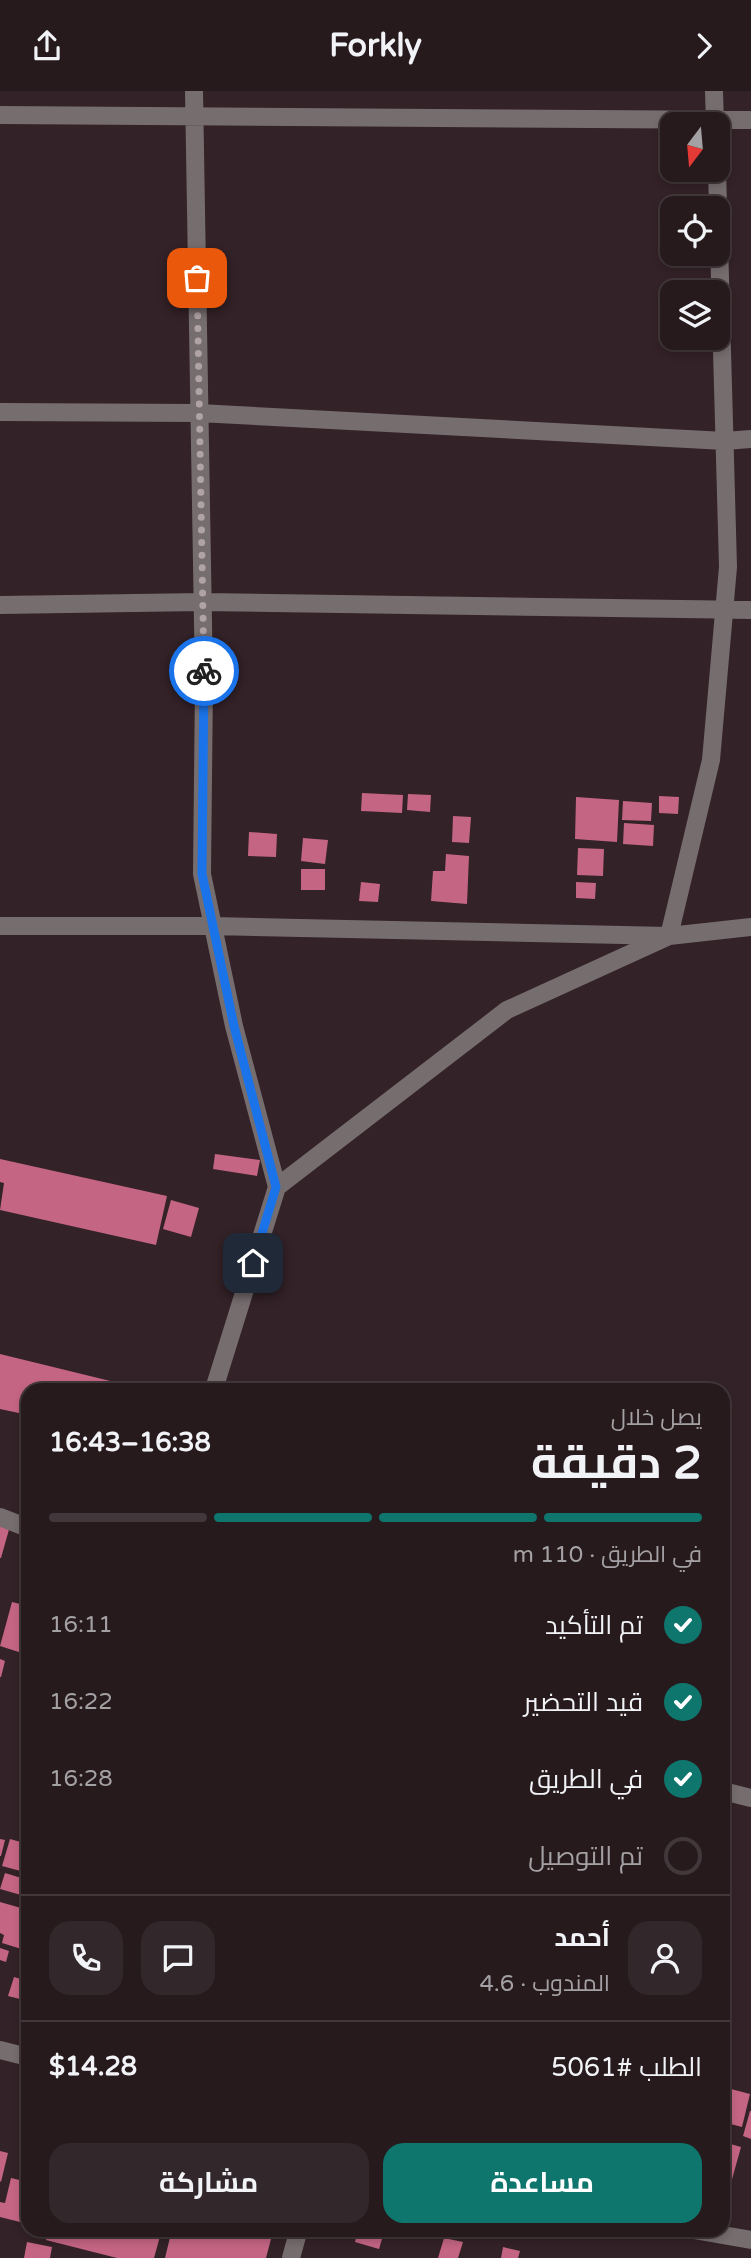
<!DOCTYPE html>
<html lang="ar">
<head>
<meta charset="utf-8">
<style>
	:root { --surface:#261a1d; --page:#32272a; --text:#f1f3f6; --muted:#a4a1a4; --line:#42383b; --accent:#0f766e }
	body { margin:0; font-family:"Varela Round",Cairo,sans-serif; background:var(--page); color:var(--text); direction:rtl; height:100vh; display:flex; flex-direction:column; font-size:26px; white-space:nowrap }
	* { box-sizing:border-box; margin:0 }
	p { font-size:23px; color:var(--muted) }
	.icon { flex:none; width:38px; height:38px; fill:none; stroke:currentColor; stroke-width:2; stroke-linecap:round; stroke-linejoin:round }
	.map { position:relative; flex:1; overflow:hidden; direction:ltr }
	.sheet { position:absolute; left:21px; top:1292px; width:709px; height:854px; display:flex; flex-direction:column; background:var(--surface); border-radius:21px; box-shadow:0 4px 10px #0003,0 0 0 2px var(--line); direction:rtl }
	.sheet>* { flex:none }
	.needle { width:46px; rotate:196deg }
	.buttons { position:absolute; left:660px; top:21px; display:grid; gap:14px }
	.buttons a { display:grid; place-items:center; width:70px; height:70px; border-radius:14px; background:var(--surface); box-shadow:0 4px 10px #0003,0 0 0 2px var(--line); font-size:35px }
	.pin { position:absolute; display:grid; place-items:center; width:60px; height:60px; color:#fff; margin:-30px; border-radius:14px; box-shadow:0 4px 10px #0006 }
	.courier { position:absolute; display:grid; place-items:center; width:70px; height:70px; margin:-35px; border:5px solid #1a73e8; border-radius:50%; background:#fff; color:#222; box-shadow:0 2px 9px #0007 }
	.headline em { font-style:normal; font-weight:700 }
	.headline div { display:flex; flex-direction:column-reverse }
	.headline { display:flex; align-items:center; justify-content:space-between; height:119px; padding:0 28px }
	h1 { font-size:46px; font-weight:700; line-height:52px }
	.bar { display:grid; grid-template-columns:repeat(4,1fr); gap:10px 7px; align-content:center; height:84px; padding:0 28px }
	.bar i { height:9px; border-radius:5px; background:var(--line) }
	.bar .active { background:var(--accent) }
	.bar p { grid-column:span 4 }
	.line { display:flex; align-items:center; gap:18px; padding:0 28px; border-top:2px solid var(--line) }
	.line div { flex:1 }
	.round { display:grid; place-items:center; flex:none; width:74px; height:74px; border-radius:21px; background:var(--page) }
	ol { padding:0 28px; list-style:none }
	li { display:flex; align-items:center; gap:21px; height:77px }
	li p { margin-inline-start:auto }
	li .icon { padding:7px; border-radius:50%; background:var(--accent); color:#fff; stroke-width:4 }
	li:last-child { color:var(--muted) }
	li i { width:38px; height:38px; border:4px solid var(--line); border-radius:50% }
	.action { display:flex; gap:14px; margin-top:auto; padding:14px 28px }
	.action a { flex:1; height:80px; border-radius:21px; background:var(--accent); color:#fff; font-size:28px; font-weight:700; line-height:80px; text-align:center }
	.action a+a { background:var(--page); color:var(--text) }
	header { display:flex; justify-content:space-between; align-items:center; height:91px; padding:0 28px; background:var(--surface); font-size:32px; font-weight:700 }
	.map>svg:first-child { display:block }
</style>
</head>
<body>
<header><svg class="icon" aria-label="forward" viewBox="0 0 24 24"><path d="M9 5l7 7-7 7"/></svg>Forkly<svg class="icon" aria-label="share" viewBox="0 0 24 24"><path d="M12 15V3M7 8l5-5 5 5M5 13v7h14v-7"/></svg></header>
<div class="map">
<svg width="751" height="2167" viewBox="0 0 751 2167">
	<rect width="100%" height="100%" fill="#332227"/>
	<path fill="#c46584" d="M362 702 403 704 402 722 361 720Z
		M408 703 431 704 430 721 407 719Z
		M659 705 679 706 678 723 659 722Z
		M576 706 619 709 617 751 575 748Z
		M623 710 652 712 651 730 622 729Z
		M453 725 471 726 469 752 452 751Z
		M624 732 654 734 653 755 623 753Z
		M249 741 277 743 276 766 248 765Z
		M303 747 328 749 325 773 301 770Z
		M578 757 604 758 603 785 577 784Z
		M446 763 469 765 467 813 431 810 433 780H445Z
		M301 778H325V799H301Z
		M361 791 380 793 378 811 359 810Z
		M576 791 596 792 595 808 576 807Z
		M215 1063 260 1069 257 1085 213 1078Z
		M0 1068 167 1105 156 1154 0 1119 4 1092 0 1091Z
		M171 1109 199 1117 191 1146 163 1138Z
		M0 1263 143 1298H28V1324L0 1318Z
		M0 1432 10 1435 1 1467H0Z
		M12 1511 28 1515V1564L0 1555Z
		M0 1568 5 1570 1 1586H0Z
		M0 1748 5 1749 1 1765H0Z
		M10 1748 28 1753V1782L2 1775Z
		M5 1782 28 1789V1806L0 1798Z
		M0 1811 28 1819V1860L2 1852 4 1844 0 1842Z
		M0 1857 9 1860 6 1871 0 1869Z
		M14 1886 28 1890V1910L8 1905Z
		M731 1998 750 2003 742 2036 723 2031Z
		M750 2020H751V2048L743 2045Z
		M723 2039 730 2040 727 2052 741 2056 731 2092 723 2090Z
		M0 2060 8 2062 1 2091 0 2090Z
		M11 2087 28 2091V2133L0 2126V2111L5 2112Z
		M48 2138H162L154 2167H117L46 2149Z
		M172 2138H235L271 2148 266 2167H165Z
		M358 2138H385L379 2158 355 2151Z
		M444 2147 463 2151 458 2167H438Z
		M27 2151 52 2156 50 2167H24Z
		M503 2156 520 2160 518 2167H501Z"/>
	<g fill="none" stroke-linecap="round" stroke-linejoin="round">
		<path stroke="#766d6f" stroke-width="18" d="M194 0 204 591 202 783 234 935 277 1096
			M714 0 715 33
			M0 24 751 29
			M0 321 199 322 725 350 751 348
			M0 514 202 511 751 519
			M0 835H213L669 845 751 836
			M214 1298 277 1096 507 919 669 845 711 669 728 476 717 79
			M0 1426 28 1437
			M723 1700 751 1707
			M0 1959 28 1966
			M688 2138 751 2149
			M291 2167 299 2138"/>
	</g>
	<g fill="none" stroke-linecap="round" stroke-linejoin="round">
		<path stroke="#b0a3a6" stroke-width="7" stroke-dasharray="0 12.6" d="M197 187 204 580"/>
		<path stroke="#1a73e8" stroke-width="9" d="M204 580 202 783 234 935 276 1096 253 1172"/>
	</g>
</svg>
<div class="buttons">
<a><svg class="needle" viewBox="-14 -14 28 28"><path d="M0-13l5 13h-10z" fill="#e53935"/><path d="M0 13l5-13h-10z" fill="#a4a1a4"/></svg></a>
<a><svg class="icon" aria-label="locate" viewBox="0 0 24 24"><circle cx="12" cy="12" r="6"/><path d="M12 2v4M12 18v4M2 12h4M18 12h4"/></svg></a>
<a><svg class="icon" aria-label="layers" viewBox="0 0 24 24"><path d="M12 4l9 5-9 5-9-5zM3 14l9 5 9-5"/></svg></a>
</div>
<div class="pin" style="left:197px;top:187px;background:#ea580c"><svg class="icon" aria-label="bag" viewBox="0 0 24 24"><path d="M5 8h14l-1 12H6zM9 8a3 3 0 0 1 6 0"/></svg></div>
<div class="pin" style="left:253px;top:1172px;background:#1f2937"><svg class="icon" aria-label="home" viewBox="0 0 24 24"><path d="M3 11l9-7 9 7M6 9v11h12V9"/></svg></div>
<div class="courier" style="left:204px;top:580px"><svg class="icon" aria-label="bike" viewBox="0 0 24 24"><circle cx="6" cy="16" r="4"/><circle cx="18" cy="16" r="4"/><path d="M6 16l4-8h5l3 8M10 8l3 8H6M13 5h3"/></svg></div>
<section class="sheet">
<div class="headline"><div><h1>2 دقيقة</h1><p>يصل خلال</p></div><em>16:38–16:43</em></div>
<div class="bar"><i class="active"></i><i class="active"></i><i class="active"></i><i></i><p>في الطريق · 110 m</p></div>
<ol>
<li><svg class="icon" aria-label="check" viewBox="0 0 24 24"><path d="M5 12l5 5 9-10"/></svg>تم التأكيد<p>16:11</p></li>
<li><svg class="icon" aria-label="check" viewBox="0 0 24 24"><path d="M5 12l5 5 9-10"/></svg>قيد التحضير<p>16:22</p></li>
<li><svg class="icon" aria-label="check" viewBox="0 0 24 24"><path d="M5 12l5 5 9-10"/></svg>في الطريق<p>16:28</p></li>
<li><i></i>تم التوصيل</li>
</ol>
<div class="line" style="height:126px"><a class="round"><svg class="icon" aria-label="person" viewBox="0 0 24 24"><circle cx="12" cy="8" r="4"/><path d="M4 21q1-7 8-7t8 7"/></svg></a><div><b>أحمد</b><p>المندوب · 4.6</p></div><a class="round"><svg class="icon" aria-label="chat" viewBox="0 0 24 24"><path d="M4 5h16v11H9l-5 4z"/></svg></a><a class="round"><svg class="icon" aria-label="phone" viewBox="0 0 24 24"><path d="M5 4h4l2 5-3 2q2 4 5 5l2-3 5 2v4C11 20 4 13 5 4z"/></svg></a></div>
<div class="line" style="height:91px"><div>الطلب #5061</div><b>$14.28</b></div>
<div class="action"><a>مساعدة</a><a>مشاركة</a></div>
</section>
</div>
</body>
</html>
